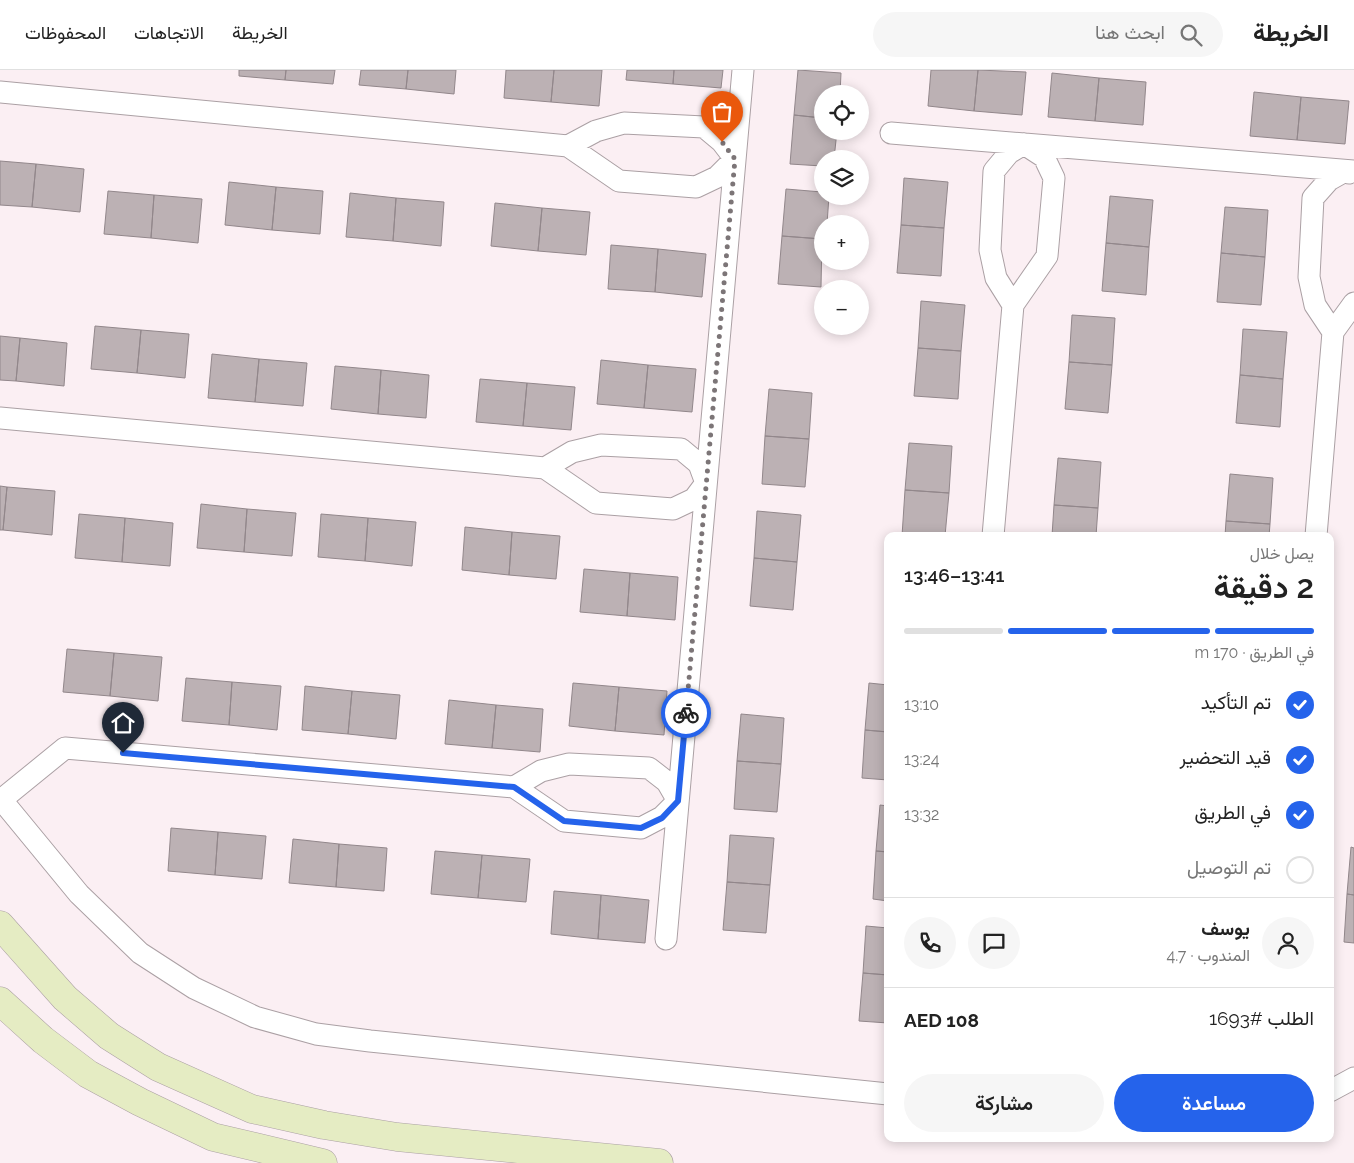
<!DOCTYPE html>
<html lang="ar">
<head>
<meta charset="utf-8">
<style>
	:root { --surface:#fff; --page:#f6f6f6; --text:#222; --muted:#767676; --line:#e0e0e0; --accent:#2563eb }
	body { margin:0; font-family:Raleway,Vazirmatn,sans-serif; background:var(--page); color:var(--text); direction:rtl; height:100vh; display:flex; flex-direction:column; font-size:19px; white-space:nowrap }
	* { box-sizing:border-box; margin:0 }
	p { font-size:16px; color:var(--muted) }
	.icon { flex:none; width:28px; height:28px; fill:none; stroke:currentColor; stroke-width:2; stroke-linecap:round; stroke-linejoin:round }
	.map { position:relative; flex:1; overflow:hidden; direction:ltr }
	.sheet { position:absolute; left:884px; top:462px; width:450px; height:610px; display:flex; flex-direction:column; background:var(--surface); border-radius:10px; box-shadow:0 2px 12px #0003; direction:rtl }
	.sheet>* { flex:none }
	.tools { position:absolute; left:814px; top:15px; display:grid; gap:10px }
	.tools a { display:grid; place-items:center; width:55px; height:55px; border-radius:50%; background:var(--surface); box-shadow:0 2px 12px #0003; font-size:25px }
	.pin { position:absolute; display:grid; place-items:center; width:42px; height:42px; color:#fff; margin:-51px -21px; border-radius:50% 50% 50% 0; rotate:-45deg; box-shadow:0 0 5px #0007 }
	.pin .icon { rotate:45deg }
	.courier { position:absolute; display:grid; place-items:center; width:50px; height:50px; margin:-25px; border:4px solid #2563eb; border-radius:50%; background:#fff; color:#222; box-shadow:0 1px 6px #0007 }
	.summary em { font-style:normal; font-weight:600 }
	.summary div { display:flex; flex-direction:column-reverse }
	.summary { display:flex; align-items:center; justify-content:space-between; height:85px; padding:0 20px }
	h1 { font-size:32px; font-weight:600; line-height:38px }
	.bar { display:grid; grid-template-columns:repeat(4,1fr); gap:8px 5px; align-content:center; height:60px; padding:0 20px }
	.bar i { height:6px; border-radius:4px; background:var(--line) }
	.bar .selected { background:var(--accent) }
	.bar p { grid-column:span 4 }
	.line { display:flex; align-items:center; gap:12px; padding:0 20px; border-top:1px solid var(--line) }
	.line div { flex:1 }
	.round { display:grid; place-items:center; flex:none; width:52px; height:52px; border-radius:26px; background:var(--page) }
	ol { padding:0 20px; list-style:none }
	li { display:flex; align-items:center; gap:15px; height:55px }
	li p { margin-inline-start:auto }
	li .icon { padding:5px; border-radius:50%; background:var(--accent); color:#fff; stroke-width:4 }
	li:last-child { color:var(--muted) }
	li i { width:28px; height:28px; border:2px solid var(--line); border-radius:50% }
	.action { display:flex; gap:10px; margin-top:auto; padding:10px 20px }
	.action a { flex:1; height:58px; border-radius:30px; background:var(--accent); color:#fff; font-size:20px; font-weight:600; line-height:58px; text-align:center }
	.action a+a { background:var(--page); color:var(--text) }
	header { display:flex; align-items:center; gap:30px; box-sizing:border-box; height:70px; padding:0 25px; background:var(--surface); border-bottom:1px solid var(--line) }
	header strong { font-size:24px }
	nav { display:flex; gap:28px; margin-inline-start:auto; font-size:18px }
	.search { width:350px; height:45px; background:var(--page); display:flex; align-items:center; gap:12px; box-sizing:border-box; padding:0 18px; border-radius:28px; color:var(--muted); font-size:19px }
	.map>svg:first-child { display:block }
</style>
</head>
<body>
<header>
<strong>الخريطة</strong>
<div class="search"><svg class="icon" aria-label="search" viewBox="0 0 24 24"><circle cx="10" cy="10" r="6"/><path d="M15 15l6 6"/></svg>ابحث هنا</div>
<nav><a>الخريطة</a><a>الاتجاهات</a><a>المحفوظات</a></nav>
</header>
<div class="map">
<svg width="1354" height="1093" viewBox="0 0 1354 1093">
	<rect width="100%" height="100%" fill="#fbeff3"/>
	<path fill="#bcb1b4" stroke="#92878b" d="M239 0H286L285 10 239 6Z
		M286 0H335L333 14 285 10Z
		M361 0H408L406 19 359 15Z
		M408 0H456L454 24 406 19Z
		M506 0H554L551 32 504 28Z
		M554 0H602L599 36 551 32Z
		M627 0H674L673 14 626 10Z
		M674 0H723L721 18 673 14Z
		M798 0 841 3 840 24H822V48L794 45Z
		M931 0H978L974 41 928 36Z
		M978 0 1026 2 1022 45 974 41Z
		M1052 3 1099 8 1095 51 1048 47Z
		M1099 8 1146 12 1143 55 1095 51Z
		M1254 22 1301 27 1297 70 1250 66Z
		M1301 27 1349 31 1345 74 1297 70Z
		M794 45 822 48V61H837L834 89H822V96L790 94Z
		M0 91 36 94 32 137 0 135Z
		M36 94 84 99 80 142 32 137Z
		M904 108 948 112 944 158 901 155Z
		M229 112 276 117 272 160 225 155Z
		M276 117 323 121 320 164 272 160Z
		M786 119 822 122V126H829L827 154H822V169L782 166Z
		M108 121 154 125 151 168 104 164Z
		M350 123 396 128 393 171 346 167Z
		M154 125 202 129 198 173 151 168Z
		M1110 126 1153 130 1149 177 1106 173Z
		M396 128 444 132 441 176 393 171Z
		M495 133 542 138 538 181 491 176Z
		M1225 137 1268 140 1265 187 1221 183Z
		M542 138 590 142 586 185 538 181Z
		M901 155 944 158 941 206 897 203Z
		M782 166 822 169 821 217 778 214Z
		M1106 173 1149 177 1146 225 1102 221Z
		M611 175 658 179 655 222 608 219Z
		M658 179 706 184 702 227 655 222Z
		M1221 183 1265 187 1261 235 1217 232Z
		M921 231 965 235 961 281 918 278Z
		M1072 245 1115 248 1112 295 1069 292Z
		M95 256 141 260 137 303 91 299Z
		M1243 259 1287 262 1283 309 1240 305Z
		M141 260 189 264 185 308 137 303Z
		M0 266 20 268 16 311 0 310Z
		M20 268 67 273 64 316 16 311Z
		M918 278 961 281 958 329 914 326Z
		M212 284 259 289 255 332 208 328Z
		M259 289 307 293 303 336 255 332Z
		M601 290 648 295 644 338 597 334Z
		M1069 292 1112 295 1108 343 1065 339Z
		M648 295 696 299 692 342 644 338Z
		M335 296 381 300 378 344 331 339Z
		M381 300 429 305 426 348 378 344Z
		M1240 305 1283 309 1280 357 1236 353Z
		M480 309 527 313 523 356 476 352Z
		M527 313 575 317 571 360 523 356Z
		M769 319 812 323 809 369 765 366Z
		M765 366 809 369 805 417 762 414Z
		M909 373 952 376 949 423 905 420Z
		M1058 388 1101 392 1098 438 1054 435Z
		M1230 404 1273 408 1270 454 1226 451Z
		M0 416 7 417 3 460H0Z
		M7 417 55 421 52 465 3 460Z
		M905 420 949 423 945 466H902Z
		M201 434 247 439 244 482 197 478Z
		M1054 435 1098 438 1096 466H1052Z
		M247 439 296 443 292 486 244 482Z
		M757 441 801 445 797 492 754 488Z
		M79 444 125 448 122 492 75 488Z
		M321 444 368 448 365 491 318 487Z
		M125 448 173 453 170 496 122 492Z
		M368 448 416 452 412 496 365 491Z
		M1226 451 1270 454 1269 466H1225Z
		M465 457 512 462 509 505 462 500Z
		M512 462 560 466 556 509 509 505Z
		M754 488 797 492 793 540 750 536Z
		M584 499 630 503 627 546 580 542Z
		M630 503 678 507 675 550 627 546Z
		M67 579 114 583 110 626 63 622Z
		M114 583 162 587 158 631 110 626Z
		M186 608 232 612 229 655 182 651Z
		M232 612 281 616 277 660 229 655Z
		M573 613 619 617 615 661 569 656Z
		M869 613 888 615V662L865 660Z
		M305 616 352 621 348 664 302 660Z
		M619 617 667 621 664 665 615 661Z
		M352 621 400 625 396 669 348 664Z
		M449 630 496 635 492 678 445 674Z
		M496 635 543 639 540 682 492 678Z
		M741 644 784 648 781 694 737 691Z
		M865 660 888 662V710L862 708Z
		M737 691 781 694 777 742 734 739Z
		M880 735 888 736V782L876 781Z
		M171 758 218 762 215 805 168 801Z
		M218 762 266 766 262 809 215 805Z
		M730 765 774 768 770 815 727 812Z
		M293 769 339 774 336 817 289 813Z
		M339 774 387 778 384 821 336 817Z
		M1351 777 1354 778V825L1347 824Z
		M435 781 482 785 478 828 431 824Z
		M876 781 888 782V831L873 829Z
		M482 785 530 789 526 832 478 828Z
		M727 812 770 815 766 863 723 860Z
		M554 821 601 825 598 869 551 864Z
		M1347 824 1354 825V873L1344 872Z
		M601 825 649 830 645 873 598 869Z
		M866 856 888 858V905L863 903Z
		M863 903 888 905V953L859 951Z"/>
	<g fill="none" stroke-linecap="round" stroke-linejoin="round">
		<defs>
			<path id="minor" d="M0 22 568 76 619 111 696 117 717 107 735 89 722 72 704 57 624 53 596 61 568 76
				M891 63 1354 101
				M1333 262 1315 235 1309 207 1313 128 1329 110 1345 101 1349 103
				M0 348 545 398 596 433 673 439 694 429 706 413 699 394 681 379 601 375 572 382 545 398
				M993 466 1013 235 1047 186 1054 108 1044 87 1024 74 1009 83 994 101 990 180 996 208 1013 235
				M1316 466 1333 262 1354 233
				M0 728 79 824 140 883 194 918 255 947 316 964 370 971 888 1024
				M1 730 65 678 514 717 564 751 641 758 662 747 678 731 667 712 649 698 569 694 541 701 514 717
				M666 869 743 0
				M1330 1021 1354 1008"/>
			<path id="secondary" d="M0 855 65 928 109 966 158 997 252 1039 324 1055 397 1067 659 1093
				M0 931 43 970 88 1004 140 1032 213 1067 323 1093"/>
		</defs>
		<use href="#minor" stroke="#aba0a4" stroke-width="23"/>
		<use href="#secondary" stroke="#aba0a4" stroke-width="29"/>
		<use href="#minor" stroke="#fff" stroke-width="21"/>
		<use href="#secondary" stroke="#e5ecc3" stroke-width="28"/>
	</g>
	<g fill="none" stroke-linecap="round" stroke-linejoin="round">
		<path stroke="#7c7577" stroke-width="5" stroke-dasharray="0 9" d="M686 643 735 89 722 72"/>
		<path stroke="#2563eb" stroke-width="6" d="M123 683 514 717 564 751 641 758 662 748 678 731 686 643"/>
	</g>
</svg>
<div class="tools">
<a><svg class="icon" aria-label="locate" viewBox="0 0 24 24"><circle cx="12" cy="12" r="6"/><path d="M12 2v4M12 18v4M2 12h4M18 12h4"/></svg></a>
<a><svg class="icon" aria-label="layers" viewBox="0 0 24 24"><path d="M12 4l9 5-9 5-9-5zM3 14l9 5 9-5"/></svg></a>
<a>+</a>
<a>−</a>
</div>
<div class="pin" style="left:722px;top:72px;background:#ea580c"><svg class="icon" aria-label="bag" viewBox="0 0 24 24"><path d="M5 8h14l-1 12H6zM9 8a3 3 0 0 1 6 0"/></svg></div>
<div class="pin" style="left:123px;top:683px;background:#1f2937"><svg class="icon" aria-label="home" viewBox="0 0 24 24"><path d="M3 11l9-7 9 7M6 9v11h12V9"/></svg></div>
<div class="courier" style="left:686px;top:643px"><svg class="icon" aria-label="bike" viewBox="0 0 24 24"><circle cx="6" cy="16" r="4"/><circle cx="18" cy="16" r="4"/><path d="M6 16l4-8h5l3 8M10 8l3 8H6M13 5h3"/></svg></div>
<section class="sheet">
<div class="summary"><div><h1>2 دقيقة</h1><p>يصل خلال</p></div><em>13:41–13:46</em></div>
<div class="bar"><i class="selected"></i><i class="selected"></i><i class="selected"></i><i></i><p>في الطريق · 170 m</p></div>
<ol>
<li><svg class="icon" aria-label="check" viewBox="0 0 24 24"><path d="M5 12l5 5 9-10"/></svg>تم التأكيد<p>13:10</p></li>
<li><svg class="icon" aria-label="check" viewBox="0 0 24 24"><path d="M5 12l5 5 9-10"/></svg>قيد التحضير<p>13:24</p></li>
<li><svg class="icon" aria-label="check" viewBox="0 0 24 24"><path d="M5 12l5 5 9-10"/></svg>في الطريق<p>13:32</p></li>
<li><i></i>تم التوصيل</li>
</ol>
<div class="line" style="height:90px"><a class="round"><svg class="icon" aria-label="person" viewBox="0 0 24 24"><circle cx="12" cy="8" r="4"/><path d="M4 21q1-7 8-7t8 7"/></svg></a><div><b>يوسف</b><p>المندوب · 4.7</p></div><a class="round"><svg class="icon" aria-label="chat" viewBox="0 0 24 24"><path d="M4 5h16v11H9l-5 4z"/></svg></a><a class="round"><svg class="icon" aria-label="phone" viewBox="0 0 24 24"><path d="M5 4h4l2 5-3 2q2 4 5 5l2-3 5 2v4C11 20 4 13 5 4z"/></svg></a></div>
<div class="line" style="height:65px"><div>الطلب #1693</div><b>AED 108</b></div>
<div class="action"><a>مساعدة</a><a>مشاركة</a></div>
</section>
</div>
</body>
</html>
